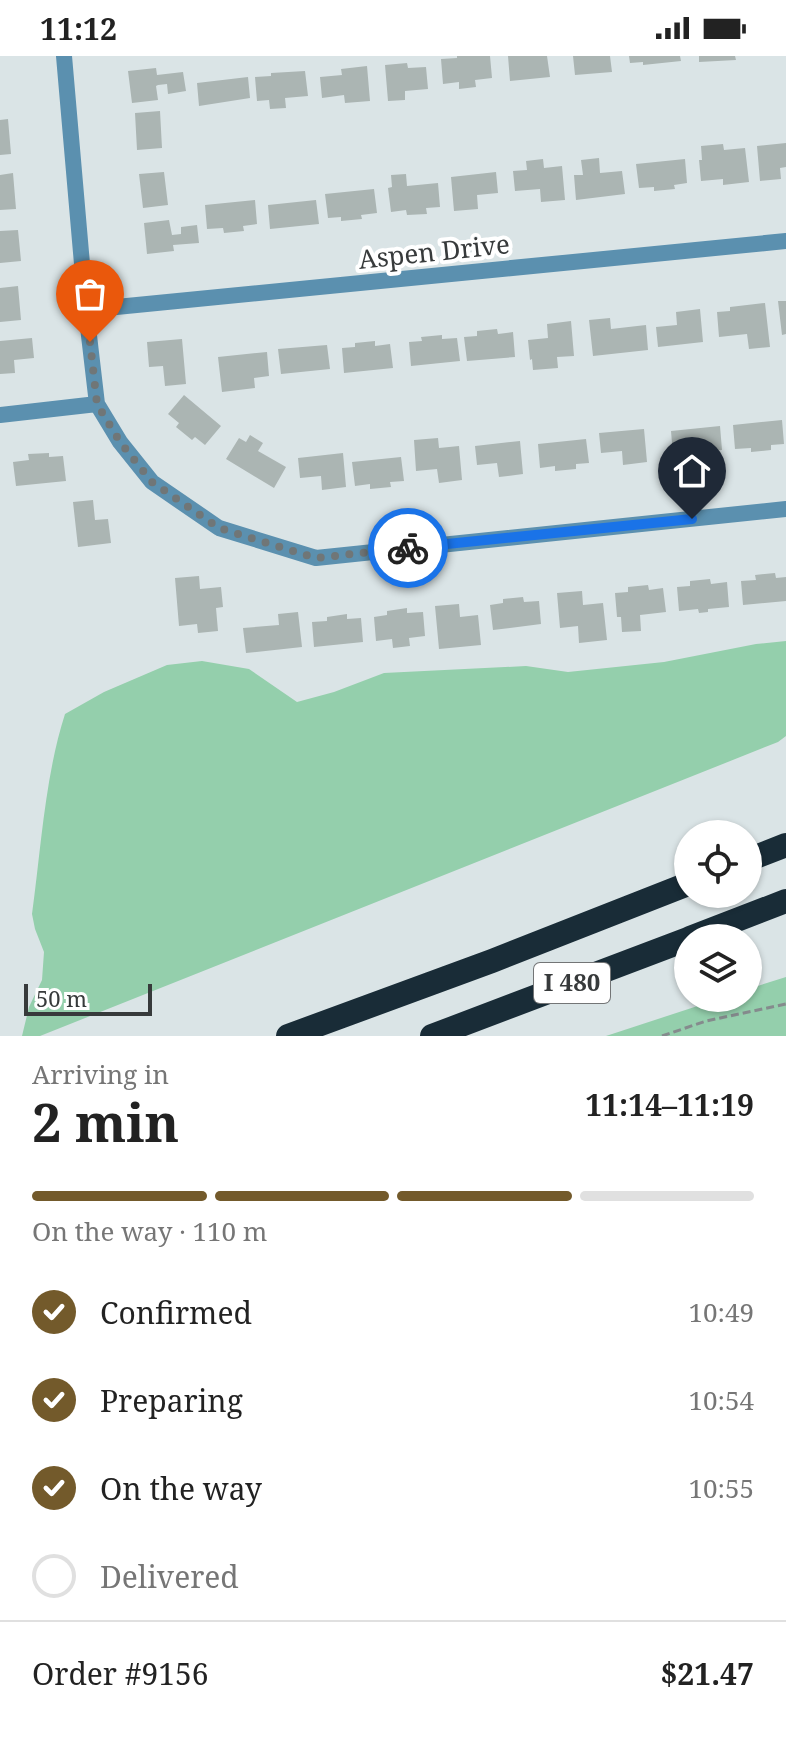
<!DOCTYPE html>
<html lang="en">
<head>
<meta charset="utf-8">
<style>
	:root { --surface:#fff; --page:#f2f2f2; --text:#222; --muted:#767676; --line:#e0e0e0; --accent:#735a2b }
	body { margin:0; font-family:"Noto Serif",serif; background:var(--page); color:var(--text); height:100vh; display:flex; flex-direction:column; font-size:30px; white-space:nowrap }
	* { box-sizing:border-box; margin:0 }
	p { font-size:26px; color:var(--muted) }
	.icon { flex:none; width:44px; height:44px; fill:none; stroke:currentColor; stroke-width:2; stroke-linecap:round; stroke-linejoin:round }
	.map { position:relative; height:980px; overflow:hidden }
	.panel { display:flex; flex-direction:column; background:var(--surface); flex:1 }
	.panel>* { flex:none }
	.buttons { position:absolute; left:674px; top:764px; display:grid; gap:16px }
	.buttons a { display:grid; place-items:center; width:88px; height:88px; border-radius:50%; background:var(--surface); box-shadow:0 2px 6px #0004; font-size:40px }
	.scale { position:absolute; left:24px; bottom:20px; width:128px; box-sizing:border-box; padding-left:8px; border:4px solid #373a3b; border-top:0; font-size:22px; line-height:28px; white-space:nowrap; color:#373a3b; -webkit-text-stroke:6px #fff; paint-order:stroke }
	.pin { position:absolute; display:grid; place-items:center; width:68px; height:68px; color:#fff; margin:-82px -34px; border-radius:50% 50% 50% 0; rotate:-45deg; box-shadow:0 0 8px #0007 }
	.pin .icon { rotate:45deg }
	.courier { position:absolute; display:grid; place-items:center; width:80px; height:80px; margin:-40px; border:6px solid #1a73e8; border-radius:50%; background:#fff; color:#222; box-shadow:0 2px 10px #0007 }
	.headline em { font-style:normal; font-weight:700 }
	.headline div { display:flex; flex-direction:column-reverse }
	.headline { display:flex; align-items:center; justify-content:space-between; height:136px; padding:0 32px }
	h1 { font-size:52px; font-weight:700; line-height:60px }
	.bar { display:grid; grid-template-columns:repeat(4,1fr); gap:12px 8px; align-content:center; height:96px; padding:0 32px }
	.bar i { height:10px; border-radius:6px; background:var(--line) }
	.bar .active { background:var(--accent) }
	.bar p { grid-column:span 4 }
	.line { display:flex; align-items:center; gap:20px; padding:0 32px; border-top:2px solid var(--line) }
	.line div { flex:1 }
	ol { padding:0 32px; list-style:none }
	li { display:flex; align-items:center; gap:24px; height:88px }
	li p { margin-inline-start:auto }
	li .icon { padding:8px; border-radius:50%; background:var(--accent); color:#fff; stroke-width:4 }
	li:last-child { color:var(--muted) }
	li i { width:44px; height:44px; border:4px solid var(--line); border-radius:50% }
	.status { display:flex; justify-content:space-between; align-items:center; height:56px; padding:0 40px; background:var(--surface); direction:ltr }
	.status svg { height:22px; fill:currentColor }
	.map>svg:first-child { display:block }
</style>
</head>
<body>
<div class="status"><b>11:12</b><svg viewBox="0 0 49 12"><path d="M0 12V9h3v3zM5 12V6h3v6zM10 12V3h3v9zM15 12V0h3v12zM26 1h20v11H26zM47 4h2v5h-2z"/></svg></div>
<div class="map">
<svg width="786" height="980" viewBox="0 0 786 980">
	<rect width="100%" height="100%" fill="#dae4e6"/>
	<path fill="#94cfac" d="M786 585V680L778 686 40 980H22L29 951 42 924 44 896 35 873 32 858C41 793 45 720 65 658L104 636 167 609 202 605 249 613 297 646 334 636 384 617 526 610 568 616 664 606 756 588Z
		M786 921V980H606L722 942H748V933Z"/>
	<path fill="#abb5b3" d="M457 0H490L492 22 475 24 476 31 459 33V26L443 28 441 3 457 2Z
		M508 0H547L550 21 510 25Z
		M573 0H610L612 16 575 19Z
		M629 0H680L681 5 643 9V6L630 7Z
		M699 0H735L736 4 699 6Z
		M407 7 408 12 426 11 428 33 405 35V44L388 45 385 9Z
		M367 10 370 45 345 47 344 39 322 42 320 21 342 19 341 13Z
		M156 12 157 19 183 16 186 35 168 38 167 28 158 29 156 30 158 44 132 47 128 15Z
		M305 15 308 40 285 42 286 52 270 53 269 44 257 45 255 21 271 20V17Z
		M248 21 250 42 199 50 197 27Z
		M160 55 162 92 137 94 135 57Z
		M8 63 11 98 0 99V64Z
		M786 87V111L780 112 781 123 760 125 757 90Z
		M723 88 724 94 745 92 749 126 723 129V123L701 125 699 104H702L701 90Z
		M599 102 600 117 622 115 625 138 576 144 574 119H583L581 104Z
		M543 103 544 112 562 110 565 144 541 146 540 133 515 135 513 115 527 114 526 105Z
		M685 103 687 127 674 129 675 133 654 135V131L639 132 636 108Z
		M164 116 168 149 143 152 139 118Z
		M496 116 498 137 477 139 478 153 454 155 451 121Z
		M13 117 16 153 0 154V119Z
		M406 118 407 130 438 127 440 151 426 152 427 158 407 159 406 154 391 156 388 132 392 131 391 119Z
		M374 133 377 157 361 159 362 163 341 165V161L328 162 325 138Z
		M255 144 257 168 243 170 244 175 224 177 223 172 207 173 205 149Z
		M316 144 319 168 270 173 268 149Z
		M169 164 172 179 181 178V171L197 169 199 187 173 189 174 195 147 198 144 167Z
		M18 174 21 205 0 207V175Z
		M18 230 21 264 0 266V232Z
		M778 245H786V278L782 279Z
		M765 247 770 291 749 293 747 278 719 281 717 256 730 255V251Z
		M700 253 703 286 658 291 656 271 677 269 676 256Z
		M610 262 611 273 646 269 648 294 593 300 589 264Z
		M571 265 574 300 557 301 558 312 533 314 532 303 530 304 528 284 548 282 547 268Z
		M497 273 498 278 513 276 515 301 467 305 464 281 477 280V275Z
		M442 279V283L457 282 460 305 411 310 409 286 422 285 421 281Z
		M32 282 34 302 14 304 15 317 0 318V285Z
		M182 283 186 328 165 330 163 310 149 311 147 286Z
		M375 285V290L390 288 393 312 344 317 342 292 355 291V287Z
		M327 289 330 313 281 318 278 293Z
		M267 296 269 320 254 322 255 332 222 336 218 301Z
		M184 339 221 370 205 389 195 381 192 384 176 371 179 367 168 358Z
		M782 364 784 388 771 389V394L751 396V392L735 393 733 369Z
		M720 370 722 394 709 395V400L688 402V398L673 399 671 375Z
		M644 373 647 406 623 409 622 395 601 397 599 377Z
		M250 379 263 387 258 395 286 411 274 432 226 403 239 382 246 386Z
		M438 382 439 392 459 390 462 424 439 427 437 413 416 415 414 384Z
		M586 383 589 407 576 408V413L555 415V410L540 412 538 388Z
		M520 385 523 418 499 421 497 407 477 409 475 390Z
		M49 397V401L63 400 66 425 16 430 13 406 29 404 28 398Z
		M343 397 346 431 322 434 321 420 300 422 298 402Z
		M401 401 404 425 390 426 391 431 370 433V428L355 430 352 406Z
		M93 444 95 464 108 463 111 487 78 491 73 446Z
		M775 517 776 522 786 521V545L743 549 741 525 756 524 755 519Z
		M199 520 200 533 221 531 223 551 216 552 218 575 198 577 197 568 179 570 175 522Z
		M710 523 711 528 727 526 729 551 708 553V556L699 557 698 553 679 555 677 531 690 530V525Z
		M648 529 649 534 663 532 666 556 640 559 641 575 622 576 621 561H617L615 537 628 536V531Z
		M582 535 583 549 603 547 607 584 579 587 578 570 560 572 557 537Z
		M523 541 524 546 539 545 541 568 493 574 490 549 503 547V543Z
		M459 548 460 561 478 559 481 589 439 593 435 550Z
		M407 552V557L423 556 425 580 409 582 410 590 393 592 392 583 376 585 374 561 387 559V555Z
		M298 556 302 591 246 597 243 572 279 569 278 558Z
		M347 558V563L361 562 363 586 314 591 312 566 327 565V561Z"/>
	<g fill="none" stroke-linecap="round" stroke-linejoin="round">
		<path stroke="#858b8d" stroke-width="3" stroke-dasharray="8 4" stroke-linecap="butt" d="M662 980 706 965 786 948"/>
		<path stroke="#5b90af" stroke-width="16" d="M64 0 86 254 97 348 120 386 152 426 219 472 316 502 786 453
			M86 254 786 185
			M0 359 97 348"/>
		<path stroke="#192c37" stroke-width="24" d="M748 804 786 789
			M690 882 786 845
			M288 980 492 905 688 828
			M432 980 688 883"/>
	</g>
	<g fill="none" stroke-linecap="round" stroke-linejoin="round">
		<path stroke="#707677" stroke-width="8" stroke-dasharray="0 14.4" d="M90 286 97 348 120 386 152 426 219 472 316 502 408 492"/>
		<path stroke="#1a73e8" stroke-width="10" d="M408 492 692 463"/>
	</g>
	<g text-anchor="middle" stroke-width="8" stroke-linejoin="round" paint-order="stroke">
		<rect fill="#fff" stroke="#737576" stroke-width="2" x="534" y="907" width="76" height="40" rx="6"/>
		<g font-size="24" font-weight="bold" fill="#373a3b">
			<text x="572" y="935">I 480</text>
		</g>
		<g font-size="26" fill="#373a3b" stroke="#fff">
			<text transform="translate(434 196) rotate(-6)" y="9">Aspen Drive</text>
		</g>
	</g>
</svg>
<div class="buttons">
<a><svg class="icon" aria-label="locate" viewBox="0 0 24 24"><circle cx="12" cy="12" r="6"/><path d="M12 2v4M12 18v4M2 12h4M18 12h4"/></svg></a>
<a><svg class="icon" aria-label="layers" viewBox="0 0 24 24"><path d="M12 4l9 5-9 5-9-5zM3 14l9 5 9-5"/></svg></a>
</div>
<div class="scale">50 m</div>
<div class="pin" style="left:90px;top:286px;background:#ea580c"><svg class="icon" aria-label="bag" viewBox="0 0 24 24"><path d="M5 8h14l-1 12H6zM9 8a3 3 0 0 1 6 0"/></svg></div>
<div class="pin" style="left:692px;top:463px;background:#1f2937"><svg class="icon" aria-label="home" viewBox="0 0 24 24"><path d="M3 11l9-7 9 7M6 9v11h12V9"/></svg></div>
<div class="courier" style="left:408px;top:492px"><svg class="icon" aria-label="bike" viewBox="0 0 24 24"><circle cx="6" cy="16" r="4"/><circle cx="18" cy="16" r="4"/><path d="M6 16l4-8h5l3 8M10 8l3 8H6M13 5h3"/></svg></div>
</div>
<section class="panel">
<div class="headline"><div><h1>2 min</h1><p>Arriving in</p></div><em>11:14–11:19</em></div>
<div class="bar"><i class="active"></i><i class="active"></i><i class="active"></i><i></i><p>On the way · 110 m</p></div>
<ol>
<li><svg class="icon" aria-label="check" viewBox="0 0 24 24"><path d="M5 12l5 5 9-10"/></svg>Confirmed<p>10:49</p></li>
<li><svg class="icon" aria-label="check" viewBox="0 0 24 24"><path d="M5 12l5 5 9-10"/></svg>Preparing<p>10:54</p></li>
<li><svg class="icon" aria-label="check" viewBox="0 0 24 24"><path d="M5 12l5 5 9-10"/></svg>On the way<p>10:55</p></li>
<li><i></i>Delivered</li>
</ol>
<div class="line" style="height:104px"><div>Order #9156</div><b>$21.47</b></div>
</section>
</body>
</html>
